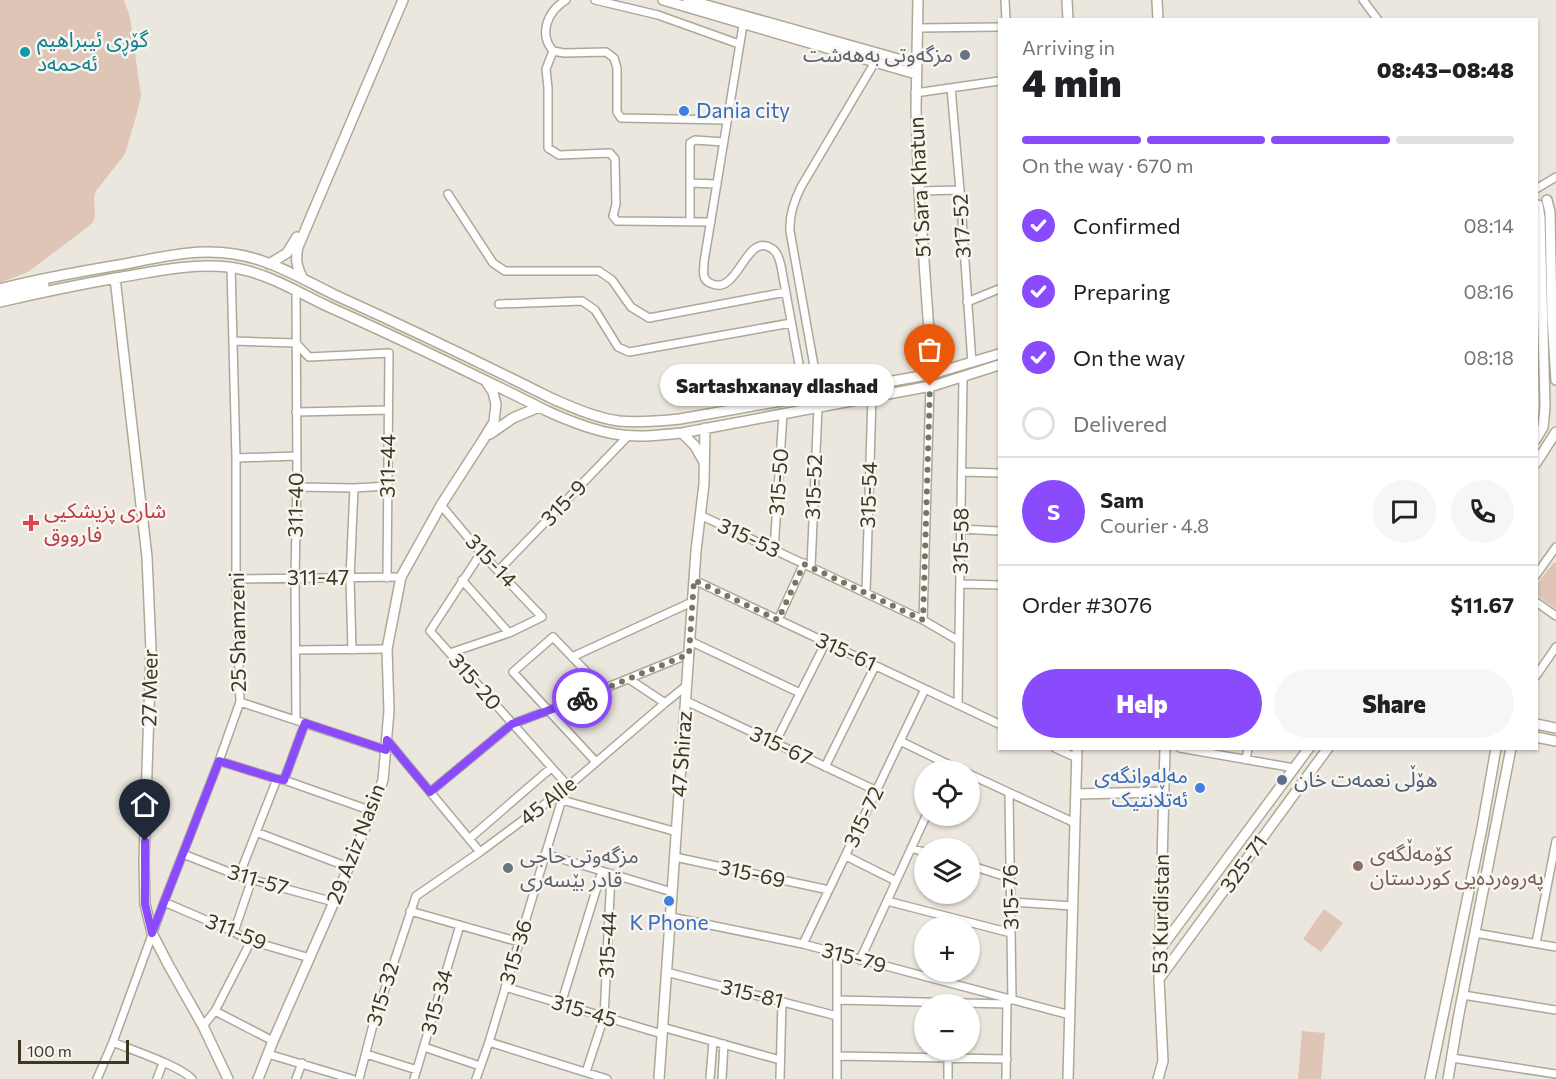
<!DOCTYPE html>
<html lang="en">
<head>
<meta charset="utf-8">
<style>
	:root { --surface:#fff; --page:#f6f6f6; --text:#202124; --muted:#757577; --line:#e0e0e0; --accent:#8a4bfd }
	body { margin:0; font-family:Commissioner,"Noto Sans Arabic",sans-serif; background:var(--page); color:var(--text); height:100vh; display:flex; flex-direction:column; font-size:22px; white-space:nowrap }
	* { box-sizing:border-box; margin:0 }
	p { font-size:20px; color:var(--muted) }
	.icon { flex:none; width:33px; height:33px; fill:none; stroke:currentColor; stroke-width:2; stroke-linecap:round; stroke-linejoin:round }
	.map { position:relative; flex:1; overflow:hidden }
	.side { position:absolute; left:998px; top:18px; width:540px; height:732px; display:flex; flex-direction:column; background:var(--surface); border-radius:0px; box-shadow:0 2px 4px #0004 }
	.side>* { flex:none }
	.buttons { position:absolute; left:914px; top:760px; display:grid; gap:12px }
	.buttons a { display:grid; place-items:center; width:66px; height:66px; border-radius:50%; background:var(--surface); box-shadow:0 2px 4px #0004; font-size:30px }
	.scale { position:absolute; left:18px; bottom:15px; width:111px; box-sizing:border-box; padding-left:6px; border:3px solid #3c371e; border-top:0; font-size:16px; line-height:21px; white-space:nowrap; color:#3c371e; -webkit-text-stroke:4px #f8f4ef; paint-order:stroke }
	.pin { position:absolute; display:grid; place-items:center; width:51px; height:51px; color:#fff; margin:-62px -26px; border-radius:50% 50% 50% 0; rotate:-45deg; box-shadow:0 0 6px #0007 }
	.pin .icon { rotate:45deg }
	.courier { position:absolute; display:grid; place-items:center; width:60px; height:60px; margin:-30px; border:4px solid #8a4bfd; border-radius:50%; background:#fff; color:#222; box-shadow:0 2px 8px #0007 }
	.bubble { position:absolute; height:42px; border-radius:21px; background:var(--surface); box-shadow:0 2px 4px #0004; font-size:20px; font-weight:800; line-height:42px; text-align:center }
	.headline em { font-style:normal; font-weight:800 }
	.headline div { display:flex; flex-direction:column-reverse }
	.headline { display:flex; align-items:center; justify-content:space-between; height:102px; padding:0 24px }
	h1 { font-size:39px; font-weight:800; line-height:45px }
	.bar { display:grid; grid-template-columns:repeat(4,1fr); gap:9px 6px; align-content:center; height:72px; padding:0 24px }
	.bar i { height:8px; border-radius:4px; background:var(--line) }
	.bar .on { background:var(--accent) }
	.bar p { grid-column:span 4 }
	.line { display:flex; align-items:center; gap:15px; padding:0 24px; border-top:2px solid var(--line) }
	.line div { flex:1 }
	.round { display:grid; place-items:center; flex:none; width:63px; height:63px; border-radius:32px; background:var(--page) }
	ol { padding:0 24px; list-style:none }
	li { display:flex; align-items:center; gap:18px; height:66px }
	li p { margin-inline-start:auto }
	li .icon { padding:6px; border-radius:50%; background:var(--accent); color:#fff; stroke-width:4 }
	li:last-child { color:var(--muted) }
	li i { width:33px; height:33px; border:3px solid var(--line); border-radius:50% }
	.button { display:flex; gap:12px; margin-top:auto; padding:12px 24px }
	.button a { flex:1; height:69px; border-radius:36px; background:var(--accent); color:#fff; font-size:24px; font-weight:800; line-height:69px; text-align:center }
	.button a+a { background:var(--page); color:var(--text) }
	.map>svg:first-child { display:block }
</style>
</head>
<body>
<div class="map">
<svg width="1556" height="1079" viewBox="0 0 1556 1079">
	<rect width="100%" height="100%" fill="#ebe7de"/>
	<path fill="#dec5b5" d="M0 0H124L130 17 141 96 137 113 125 154 96 191 94 197 95 216 93 222 89 226 28 272 0 283Z
		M1554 562 1556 563V609L1536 595V585Z
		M1324 909 1343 923 1321 952 1303 939Z
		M1302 1031 1325 1033 1321 1079H1298Z"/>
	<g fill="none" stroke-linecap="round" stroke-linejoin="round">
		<defs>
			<path id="street" d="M566 0C548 11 538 33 553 51L564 53 606 52 614 58 617 68V112L621 118 727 120
				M595 0 658 15 739 44
				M1005 0 1006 20
				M1363 0 1378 20
				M744 19 704 262C704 270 701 279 710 283 737 298 745 235 769 247 777 250 779 258 781 266L805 397
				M917 28 999 27
				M553 51 546 69 548 88V148L559 155 610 153 615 159 616 204 613 216 617 221 711 222
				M951 88 960 190 972 363
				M915 93 999 81
				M690 183 717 184
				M1536 189 1556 177
				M919 191 960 190
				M448 194 493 263 505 271H599L612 280 631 307 649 318 786 292
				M690 222V143L695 140 723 142
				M296 290 297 476 295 578 296 720
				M967 302 999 289
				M499 304 582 301 595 310 618 347 629 352 791 323
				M233 341 296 343 309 357 389 353 387 578
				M819 394 790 231C789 215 794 201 801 187L875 62
				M296 412 388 410
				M236 458 297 456
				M962 472 999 473
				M297 487 354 488 387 486
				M441 505 481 553 542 617 509 633 450 653
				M700 515 923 620 959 641
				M961 529 999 531
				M774 550 783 414
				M481 553 430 631 569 787
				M811 567 818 407
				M499 570 629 435
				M1536 575 1556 547
				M236 579 401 577
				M462 580 509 633
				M694 580 999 724
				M960 584 999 585
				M866 593 872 397
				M1536 602 1556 616
				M778 620 804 563
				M923 620 930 386
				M690 641 800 693
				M296 650 387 649
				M352 650 350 578 354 488
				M572 657 692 602
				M1536 676 1556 647
				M629 679 665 703
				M686 701 877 791
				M240 702 386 750
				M958 705 963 378
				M387 740 480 852
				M900 741 962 771
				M775 743 826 642
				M1055 748 1077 758
				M1180 748 1294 768
				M1246 760 1248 748
				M219 761 277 779 284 780 372 811
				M596 762 513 672 553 637 603 689
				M825 767 875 666
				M969 774 1075 823
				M284 780 305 723
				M430 792 512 724 581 698 689 654
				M1009 794 1012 1000
				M562 800 677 832
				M256 832 348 867
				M469 839 551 768
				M911 848 924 852
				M183 854 239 876 334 902
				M545 854 672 892
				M846 856 896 881
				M675 857 829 890
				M969 865 1010 878
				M239 876 277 779
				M887 901 1011 933
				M164 902 234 932 251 941 310 958
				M1011 902 1073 906
				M410 911 519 942
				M671 917 803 944 1070 1015
				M234 932 252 879
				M1475 933 1556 947
				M1536 943 1556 841
				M803 944 925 689
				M837 954V1079
				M860 960 926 816
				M666 972 837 1016
				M505 987 662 1034
				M1463 995 1556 1010
				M837 1000 1007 1004
				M561 1004 602 871
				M215 1011 273 1041
				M203 1026 215 1011 251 941
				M662 1027 780 1060
				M113 1042C131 1050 181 1066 192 1079
				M489 1042 607 1079
				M424 1047 480 1066
				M268 1054 352 1079
				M366 1054 417 1070
				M837 1056 1007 1059
				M1452 1058 1556 1074
				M586 1072 604 1017 611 874
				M97 1079 113 1042 164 902 219 761 240 702 236 579V458L231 267
				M157 1079 163 1063
				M296 1079 302 1063
				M359 1079 373 1025 416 896 480 852 565 789 665 703 686 686
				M414 1079 460 925
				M476 1079 489 1042 565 789
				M710 1079 713 1041
				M722 1079 724 1044
				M780 1079 782 1001
				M948 1079V1058
				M1006 1079 1007 1001"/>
			<path id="secondary" d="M663 0 916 74
				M688 0 916 64
				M918 0 916 109 919 191 932 374
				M1067 0 1068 20
				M1157 0 1158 20
				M1547 200 1550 212 1552 317 1556 380
				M269 264 287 253 297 237
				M115 278 147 557 151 650 144 861 145 904 152 933 169 966 203 1026 228 1079
				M303 279C297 268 295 259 298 247L403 0
				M0 289C41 278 83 271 125 264 161 257 197 248 234 254 270 259 302 279 335 295 408 328 481 363 553 399 574 408 596 418 619 421 640 423 660 421 680 419L932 374 999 354
				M0 296 44 285
				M0 302C38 293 77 285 116 278 153 272 190 263 228 267 264 271 297 292 329 307 403 340 475 375 547 411 569 421 591 430 615 434 637 438 660 435 682 433L936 385 999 365
				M682 433 695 446 704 462
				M490 434 513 418 539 407
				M1536 439 1543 427 1545 407 1540 218 1538 205
				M1536 463 1556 432
				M1536 724 1556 728
				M1536 737 1556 741
				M1076 794 1164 792
				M1161 948 1309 748
				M1159 979 1328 748
				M258 1079 273 1041 334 902 372 811 383 780 389 711 387 649 401 577 441 505 483 440 494 422 496 404 493 392 487 383
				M659 1079 696 551 704 484 705 428
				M1068 1079 1077 748
				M1158 1079 1163 1061 1159 979 1165 748
				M1430 1079 1482 828 1496 748
				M1448 1079 1458 1019 1511 748"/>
		</defs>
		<use href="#street" stroke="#aca899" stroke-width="10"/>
		<use href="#secondary" stroke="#afa994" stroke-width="12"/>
		<use href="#street" stroke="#fff" stroke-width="7"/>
		<use href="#secondary" stroke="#fff" stroke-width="9"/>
	</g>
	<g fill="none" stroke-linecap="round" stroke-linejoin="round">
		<path stroke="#797561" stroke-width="6" stroke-dasharray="0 10.8" d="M582 698 689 654 694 580 778 620 804 564 923 620 930 386"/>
		<path stroke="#8a4bfd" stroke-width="8" d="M145 841V904L152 933 219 761 277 779 284 780 305 723 386 750 387 740 430 792 512 724 582 698"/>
	</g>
	<circle fill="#0f9aa8" stroke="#f8f4ef" stroke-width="2" cx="25" cy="52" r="6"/>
	<g fill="#6b7280" stroke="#f8f4ef" stroke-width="2">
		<circle cx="965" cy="55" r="6"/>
		<circle cx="508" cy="868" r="6"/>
	</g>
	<g fill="#3f7fe0" stroke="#f8f4ef" stroke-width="2">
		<circle cx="684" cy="111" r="6"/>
		<circle cx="1200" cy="788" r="6"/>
		<circle cx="669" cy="901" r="6"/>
	</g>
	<path fill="#e0444e" stroke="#f8f4ef" stroke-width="2" d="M28 514h6v6h6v6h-6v6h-6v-6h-6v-6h6z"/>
	<circle fill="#5c6f8a" stroke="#f8f4ef" stroke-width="2" cx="1282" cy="780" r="6"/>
	<circle fill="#8d6e63" stroke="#f8f4ef" stroke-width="2" cx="1358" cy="866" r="6"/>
	<g text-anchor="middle" stroke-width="5" stroke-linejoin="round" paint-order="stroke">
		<g font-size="21" fill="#0d838f" stroke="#f8f4ef" text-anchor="start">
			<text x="37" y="47">گۆڕی ئیبراھیم<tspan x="37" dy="24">ئەحمەد</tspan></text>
		</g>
		<g font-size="21" fill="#5b616d" stroke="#f8f4ef" text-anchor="end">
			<text x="953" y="62">مزگەوتی بەهەشت</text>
			<text x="520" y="863" text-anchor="start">مزگەوتی حاجی<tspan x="520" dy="24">قادر بێسەری</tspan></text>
		</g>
		<g font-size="21" fill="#366cbe" stroke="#f8f4ef" text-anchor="start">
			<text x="696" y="118">Dania city</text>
			<text x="1188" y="783" text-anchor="end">مەلەوانگەی<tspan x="1188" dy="24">ئەتڵانتیک</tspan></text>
			<text x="669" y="930" text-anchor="middle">K Phone</text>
		</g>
		<g font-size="21" fill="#3c371e" stroke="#f8f4ef">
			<text transform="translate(920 187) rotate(-93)" y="7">51 Sara Khatun</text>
			<text transform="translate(962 226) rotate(-93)" y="7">317-52</text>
			<text transform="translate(388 466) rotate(-89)" y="7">311-44</text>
			<text transform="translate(779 482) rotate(-86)" y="7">315-50</text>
			<text transform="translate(814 487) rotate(-88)" y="7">315-52</text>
			<text transform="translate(869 495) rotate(-88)" y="7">315-54</text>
			<text transform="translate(564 503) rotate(-46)" y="7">315-9</text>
			<text transform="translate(296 505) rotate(-89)" y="7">311-40</text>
			<text transform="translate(749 538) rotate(25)" y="7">315-53</text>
			<text transform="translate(961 541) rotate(-89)" y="7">315-58</text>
			<text transform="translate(491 561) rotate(47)" y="7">315-14</text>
			<text x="318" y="585">311-47</text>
			<text transform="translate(238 632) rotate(-91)" y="7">25 Shamzeni</text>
			<text transform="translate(846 652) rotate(25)" y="7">315-61</text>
			<text transform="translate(475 682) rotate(49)" y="7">315-20</text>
			<text transform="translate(150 688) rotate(-89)" y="7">27 Meer</text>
			<text transform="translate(781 746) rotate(25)" y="7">315-67</text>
			<text transform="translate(682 754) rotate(-86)" y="7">47 Shiraz</text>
			<text transform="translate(548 801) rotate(-38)" y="7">45 Alle</text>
			<text transform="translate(864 817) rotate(-64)" y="7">315-72</text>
			<text transform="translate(356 844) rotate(-69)" y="7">29 Aziz Nasin</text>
			<text transform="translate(1244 864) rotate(-54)" y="7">325-71</text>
			<text transform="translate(752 874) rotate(12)" y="7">315-69</text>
			<text transform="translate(258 880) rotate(17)" y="7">311-57</text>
			<text transform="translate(1011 897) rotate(-91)" y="7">315-76</text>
			<text transform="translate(1161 914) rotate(-89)" y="7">53 Kurdistan</text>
			<text transform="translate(236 932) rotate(22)" y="7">311-59</text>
			<text transform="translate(608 945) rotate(-87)" y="7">315-44</text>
			<text transform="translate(516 952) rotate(-73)" y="7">315-36</text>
			<text transform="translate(854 958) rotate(15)" y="7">315-79</text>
			<text transform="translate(383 994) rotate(-73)" y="7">315-32</text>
			<text transform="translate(752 994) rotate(14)" y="7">315-81</text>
			<text transform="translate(437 1002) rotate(-74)" y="7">315-34</text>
			<text transform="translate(584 1011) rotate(17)" y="7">315-45</text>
		</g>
		<g font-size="21" fill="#be3a42" stroke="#f8f4ef" text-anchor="start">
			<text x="44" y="518">شاری پزیشکیی<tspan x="44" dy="24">فارووق</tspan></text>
		</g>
		<g font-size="21" fill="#4e5e75" stroke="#f8f4ef" text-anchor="start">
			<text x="1294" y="787">هۆڵی نعمەت خان</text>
		</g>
		<g font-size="21" fill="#785e54" stroke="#f8f4ef" text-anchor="start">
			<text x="1370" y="861">كۆمەڵگەی<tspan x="1370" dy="24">پەروەردەیی كوردستان</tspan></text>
		</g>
	</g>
</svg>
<div class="buttons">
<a><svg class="icon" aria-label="locate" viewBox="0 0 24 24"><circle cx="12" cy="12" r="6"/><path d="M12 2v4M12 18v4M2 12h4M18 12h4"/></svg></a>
<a><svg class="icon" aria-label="layers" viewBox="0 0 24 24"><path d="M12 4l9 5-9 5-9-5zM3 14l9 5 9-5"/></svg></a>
<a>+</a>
<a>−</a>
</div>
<div class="scale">100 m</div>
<div class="pin" style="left:930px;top:386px;background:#ea580c"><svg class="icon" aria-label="bag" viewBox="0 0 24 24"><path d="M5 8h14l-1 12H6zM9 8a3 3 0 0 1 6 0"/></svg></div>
<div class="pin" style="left:145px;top:841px;background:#1f2937"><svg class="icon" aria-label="home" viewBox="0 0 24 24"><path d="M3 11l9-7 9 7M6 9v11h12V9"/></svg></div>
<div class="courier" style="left:582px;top:698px"><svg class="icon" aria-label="bike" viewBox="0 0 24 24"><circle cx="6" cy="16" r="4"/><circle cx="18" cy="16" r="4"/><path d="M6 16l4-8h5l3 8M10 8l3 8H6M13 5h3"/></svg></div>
<div class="bubble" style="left:660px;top:364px;width:234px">Sartashxanay dlashad</div>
<section class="side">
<div class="headline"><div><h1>4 min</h1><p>Arriving in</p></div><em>08:43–08:48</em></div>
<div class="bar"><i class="on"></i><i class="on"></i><i class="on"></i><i></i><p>On the way · 670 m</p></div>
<ol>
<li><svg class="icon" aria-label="check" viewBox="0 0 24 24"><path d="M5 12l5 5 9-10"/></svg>Confirmed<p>08:14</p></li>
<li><svg class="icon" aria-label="check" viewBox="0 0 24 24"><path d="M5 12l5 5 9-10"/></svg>Preparing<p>08:16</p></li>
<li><svg class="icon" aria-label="check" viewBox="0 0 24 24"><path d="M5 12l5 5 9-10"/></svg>On the way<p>08:18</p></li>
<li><i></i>Delivered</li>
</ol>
<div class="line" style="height:108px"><b class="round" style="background:var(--accent);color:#fff">S</b><div><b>Sam</b><p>Courier · 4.8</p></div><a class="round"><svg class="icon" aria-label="chat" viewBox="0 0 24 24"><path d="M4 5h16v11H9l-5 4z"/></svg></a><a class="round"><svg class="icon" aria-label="phone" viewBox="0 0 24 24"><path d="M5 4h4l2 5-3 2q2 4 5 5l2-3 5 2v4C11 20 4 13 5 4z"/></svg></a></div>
<div class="line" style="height:78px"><div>Order #3076</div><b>$11.67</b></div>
<div class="button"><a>Help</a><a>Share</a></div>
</section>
</div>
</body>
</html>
